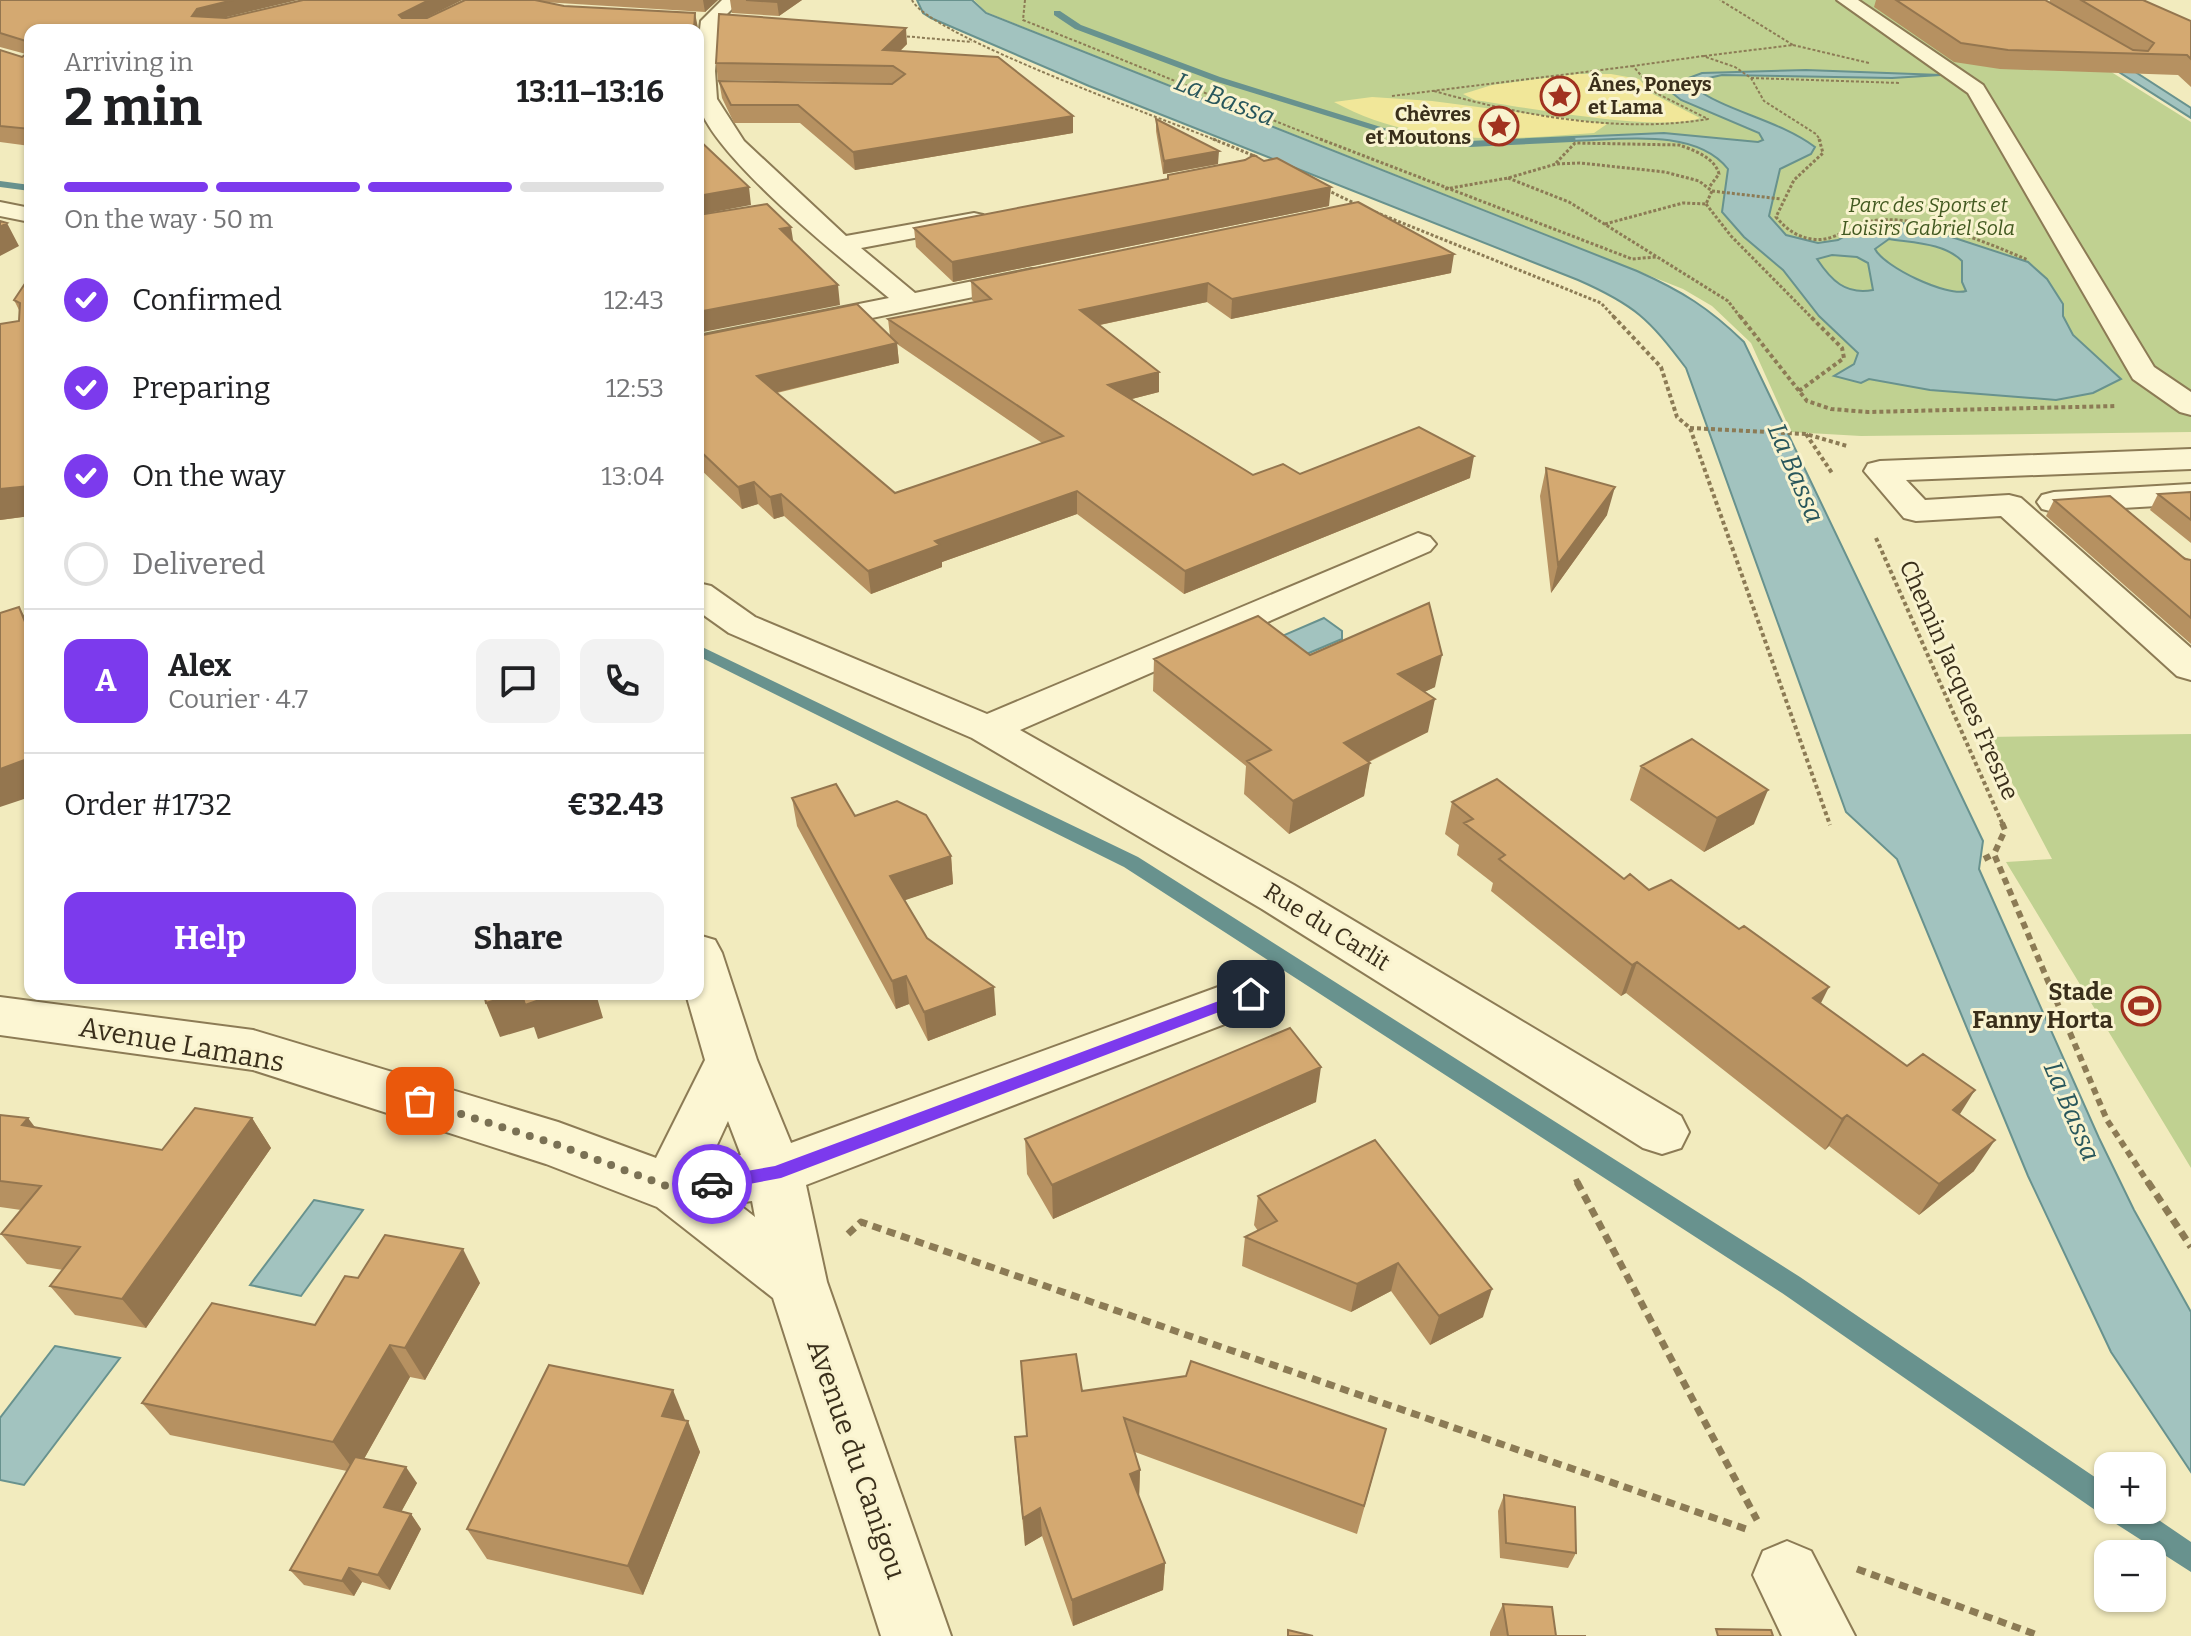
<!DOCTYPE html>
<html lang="en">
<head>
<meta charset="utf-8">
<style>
	:root { --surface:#fff; --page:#f2f2f2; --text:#202124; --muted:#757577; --line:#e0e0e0; --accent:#7c3aed }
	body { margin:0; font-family:Bitter,serif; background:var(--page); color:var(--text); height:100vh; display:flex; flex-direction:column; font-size:30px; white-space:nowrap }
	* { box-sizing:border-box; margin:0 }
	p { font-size:26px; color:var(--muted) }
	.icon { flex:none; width:44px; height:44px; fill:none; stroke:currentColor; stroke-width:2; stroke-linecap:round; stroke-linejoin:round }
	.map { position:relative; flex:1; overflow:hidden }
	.panel { position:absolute; left:24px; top:24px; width:680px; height:976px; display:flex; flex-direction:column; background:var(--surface); border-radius:16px; box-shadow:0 2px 6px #0004 }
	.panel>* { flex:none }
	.buttons { position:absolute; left:2094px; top:1452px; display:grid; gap:16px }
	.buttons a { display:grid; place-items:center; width:72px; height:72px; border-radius:16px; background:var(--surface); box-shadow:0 2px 6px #0004; font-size:40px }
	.pin { position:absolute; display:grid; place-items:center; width:68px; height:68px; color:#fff; margin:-34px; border-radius:16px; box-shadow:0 4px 12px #0006 }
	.courier { position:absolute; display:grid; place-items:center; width:80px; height:80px; margin:-40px; border:6px solid #7c3aed; border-radius:50%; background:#fff; color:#222; box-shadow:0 2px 10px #0007 }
	.overview em { font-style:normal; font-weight:700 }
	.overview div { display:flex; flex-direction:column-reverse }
	.overview { display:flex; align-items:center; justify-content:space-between; height:136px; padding:0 40px }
	h1 { font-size:52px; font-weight:700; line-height:60px }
	.bar { display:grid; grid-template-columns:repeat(4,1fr); gap:12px 8px; align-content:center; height:96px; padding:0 40px }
	.bar i { height:10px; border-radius:6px; background:var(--line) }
	.bar .active { background:var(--accent) }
	.bar p { grid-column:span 4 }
	.line { display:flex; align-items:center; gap:20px; padding:0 40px; border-top:2px solid var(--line) }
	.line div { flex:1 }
	.round { display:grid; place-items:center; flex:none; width:84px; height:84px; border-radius:16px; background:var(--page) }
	ol { padding:0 40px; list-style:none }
	li { display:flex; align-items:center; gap:24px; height:88px }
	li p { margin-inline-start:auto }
	li .icon { padding:8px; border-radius:50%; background:var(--accent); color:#fff; stroke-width:4 }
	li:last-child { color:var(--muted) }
	li i { width:44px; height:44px; border:4px solid var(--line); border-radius:50% }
	.button { display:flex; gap:16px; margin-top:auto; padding:16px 40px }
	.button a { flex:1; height:92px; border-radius:16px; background:var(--accent); color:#fff; font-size:32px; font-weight:700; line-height:92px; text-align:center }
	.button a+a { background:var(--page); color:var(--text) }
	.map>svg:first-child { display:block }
</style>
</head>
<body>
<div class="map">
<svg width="2191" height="1636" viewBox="0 0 2191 1636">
	<rect width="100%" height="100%" fill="#f2ebbe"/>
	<path fill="#c0d191" d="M974 0H1989L2030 21 2191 122V432L1861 436 1791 432 1751 343 1712 306 1683 289 986 12Z
		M2191 734V1168L2006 862 2052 859 1988 737Z"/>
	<path fill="#f1e799" d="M1577 74H1611L1639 79 1651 93 1700 118C1661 133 1522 107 1475 100L1463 94 1492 85Z
		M1372 97 1432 101 1607 124 1594 133C1503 140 1417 147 1334 102Z"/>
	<path fill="#a2c3bf" stroke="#68928e" stroke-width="2" fill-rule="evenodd" d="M917 0H972L986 13 1637 271C1682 291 1709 308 1744 342L1983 841 1979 869 2099 1138 2134 1210 2191 1312V1472L2111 1352 2028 1176 1897 859 1846 812 1686 368C1649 319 1635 305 1578 280L1089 86 931 18 923 13Z
		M2075 44H2092L2191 108V118Z
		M1806 70 1941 75 1892 78 1722 75 1695 81 1692 86C1726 112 1777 119 1815 147L1811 154 1780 169 1769 216 1786 235 1818 243 1838 240 1862 226 1896 222 1918 226 2028 262 2047 279 2063 304V316L2073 335 2121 379 2093 393 2056 400 1930 390 1869 379 1861 383 1834 376 1854 364 1858 353 1819 316 1783 270 1744 237 1722 212 1728 169C1695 127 1619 140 1572 141L1573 137 1664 133 1758 142 1763 140 1759 133 1681 100 1671 92 1670 85 1702 73ZM1889 239C1914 243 1944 243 1962 261V282L1966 291C1947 297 1884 267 1875 249ZM1832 255 1857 257 1868 263 1873 290C1845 295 1831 280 1817 259Z
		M1324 618 1342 631V639L1290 661 1266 643Z
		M314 1200 363 1210 301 1296 250 1285Z
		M55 1346 120 1358 24 1485 0 1480V1418Z"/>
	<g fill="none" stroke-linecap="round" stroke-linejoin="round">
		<path fill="#68928e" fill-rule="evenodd" d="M1054 11H1060L1081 25 1220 77 1384 128 1470 141 1572 136 1576 139 1572 142 1470 147 1383 133 1214 81 1075 29 1054 15Z
			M0 181 30 185V191L0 187Z
			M698 645 1138 857 1800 1277 2108 1486V1510H2144L2191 1542V1572L2110 1520 2109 1515 2098 1512 1782 1293 1124 867 698 656Z"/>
		<defs>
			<path id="minor" d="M722 0H741L719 22 715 71 717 99 744 141 846 236 974 213 983 215 986 220 983 225 861 248 915 293 1032 269 1041 271 1045 277 1041 283 698 354V336L889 298C846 262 707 153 698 101 694 76 698 46 701 21Z
				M1837 0H1858L1983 85 2154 367 2191 392V415L2180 412 2133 379 1968 93Z
				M0 202 30 208V222L0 216Z
				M2191 449V469L1906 480 1925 500 2009 495 2021 498 2191 648V680L2177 676 2001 516 1916 521 1904 518 1864 471 1868 464 1880 461Z
				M2191 484V504L2054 512 2042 509 2037 502 2042 495 2054 492Z
				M1418 533 1430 537 1436 544 1430 551 1020 730 1294 885 1681 1116 1689 1132 1681 1148 1662 1154 1643 1148 1262 909 972 738 729 633 698 611V583L711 586 755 617 987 714Z
				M698 935 715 940 722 953 757 1060 791 1143 1251 975 1269 981 1276 994 1269 1007 806 1185 827 1282 951 1636H881L773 1298 657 1207 546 1164 253 1070 0 1035V997L253 1030 558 1122 656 1158 705 1060 686 994H698ZM728 1121 741 1155 710 1161V1160ZM752 1201 755 1217 737 1203Z
				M1787 1541 1811 1551 1855 1636H1782L1753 1575 1763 1551Z"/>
		</defs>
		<use href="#minor" stroke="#8c7b55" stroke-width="4"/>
		<path stroke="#8c7b55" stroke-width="2" stroke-dasharray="3 2" stroke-linecap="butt" d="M912 0C928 35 1169 121 1218 141
			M1025 0 1023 20 1325 141
			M902 36 972 42
			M1793 45 1869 63
			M1704 56 1793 45 1720 0
			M1751 78 1900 83
			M1434 91C1519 115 1620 134 1708 119L1656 93 1633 66 1703 56 1735 67 1751 78 1764 101 1816 134 1821 141
			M1392 96 1633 66"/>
		<path stroke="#8c7b55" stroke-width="3" stroke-dasharray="3 2" stroke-linecap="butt" d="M1213 139 1257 157
			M1320 139 1632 259 1656 257
			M1819 139 1823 153 1794 180 1776 217C1786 229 1797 237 1812 239 1835 243 1850 224 1871 221 1916 213 1986 242 2028 260
			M1556 163 1575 143 1679 145C1694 150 1715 158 1719 174L1710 186
			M1508 178 1569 202 1728 301 1741 318
			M1445 189 1508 178 1556 164 1580 163 1665 172 1699 181 1712 191 1781 199
			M1327 190 1358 205
			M1706 204 1731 236 1812 318
			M1375 212 1601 303 1615 318
			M1605 224 1683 203 1706 204 1712 191"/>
		<path stroke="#8c7b55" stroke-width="4" stroke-dasharray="4 3" stroke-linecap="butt" d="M1613 316 1661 367 1677 417 1690 428 1830 825
			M1740 316 1807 401 1831 409 1868 412 2116 406
			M1799 391 1844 358 1842 348 1810 316
			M1690 428 1806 434 1847 446
			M1806 434 1832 473
			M1876 538 2003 825"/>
		<path stroke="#8c7b55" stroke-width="6" stroke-dasharray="7 5" stroke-linecap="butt" d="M2002 823 2005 830 1994 854 2107 1120 2149 1184
			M1984 859 1994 854
			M1576 1179 1578 1184"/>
		<path stroke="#8c7b55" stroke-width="7" stroke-dasharray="9 6" stroke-linecap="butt" d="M1577 1182 1757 1520
			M2148 1182 2191 1247
			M848 1234 861 1222 1746 1529
			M1857 1569 2040 1636"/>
		<use href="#minor" fill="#fcf6d3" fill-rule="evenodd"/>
	</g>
	<path fill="#b69161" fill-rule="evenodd" d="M0 0 226 18 303 0H462L426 18 465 0H718L705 12 543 2 564 6 698 28V30H30V146L0 142V50L22 57 26 54 0 47Z
		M730 0H802L779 16 732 13Z
		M1876 0H2045L2049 3 2050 0H2143L2191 21V87L2178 75 2000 69 1954 62 1874 7Z
		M907 44 900 51 1073 133 855 170 800 123H734L722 98 719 81 894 83 718 80 716 63Z
		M698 98 701 106 703 122H698Z
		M1156 119 1218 164 1163 174 1156 131Z
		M1264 161 1329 206 953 282 916 247 914 228 1167 179 1168 175Z
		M1451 273 1231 319 1207 302 1100 325 1159 372V392L1132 399 1253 475 1300 474 1470 478 1184 594 1077 514 942 562V567L871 594 784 516 774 519 758 504 742 509 698 467V336H890L888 319 974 302 972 300 971 281ZM897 344 1042 443 895 493 777 393 899 363Z
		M30 276V516L0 520V324L19 321 20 312 14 300Z
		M1546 468 1607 515 1551 593 1540 496Z
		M2191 492V543L2150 510 2158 494Z
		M2054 500 2191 560V644L2046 516Z
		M1310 655 1435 687 1424 692 1428 732 1369 762 1364 796 1289 834 1244 794 1246 766 1153 691 1154 659Z
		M1641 766 1754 824 1704 852 1630 800Z
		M792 798 855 816 951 856 953 884 904 900 927 938 996 1015 928 1041 909 1004 896 1009 797 826Z
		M1452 802 1649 890 1821 1003 1960 1115 1974 1171 1919 1215 1829 1146 1825 1150 1626 993 1621 996 1491 891 1493 883 1457 855 1459 845 1445 834Z
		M1316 1102 1053 1219 1027 1174 1025 1139Z
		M0 1115 35 1127 162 1150 252 1118 271 1148 146 1328 75 1315 50 1286 63 1270 27 1264 1 1234 21 1210 0 1207Z
		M1375 1140 1483 1317 1430 1345 1391 1291 1351 1312 1242 1266 1245 1237 1258 1231 1254 1225 1258 1196Z
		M358 1278 480 1283 425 1380 410 1377 364 1459 417 1483 401 1512 411 1514 421 1529 390 1590 362 1582 354 1596 304 1585 290 1570 347 1471 170 1435 142 1403 315 1325Z
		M1082 1391 1386 1429 1357 1534 1135 1452 1140 1470 1139 1498 1165 1563 1163 1590 1073 1626 1042 1536 1025 1546 1017 1466Z
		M685 1420 700 1452 643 1595 487 1559 467 1529Z
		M1504 1495 1576 1553 1568 1568 1500 1558 1498 1511Z
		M1503 1604 1556 1636H1586H1490V1632Z"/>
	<path fill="#94764f" d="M233 0H298L202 23 192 16 197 9Z
		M429 0H462L403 29 399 15Z
		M703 0H718L705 12Z
		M780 0H802L779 16 777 2Z
		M695 13 698 28V30H694Z
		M906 28 907 44 884 67 883 50Z
		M1073 116V133L855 170 853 152Z
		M1219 151 1218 164 1163 174 1164 161Z
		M749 187 751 205 698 215V196Z
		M1331 187 1329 206 953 282 952 262Z
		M7 223 19 246 0 256V227Z
		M791 227 794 246 780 229Z
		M1454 254 1451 273 1231 319 1232 299Z
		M1208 283 1207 302 1080 329V310Z
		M838 285 840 305 698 333V312Z
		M897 343 899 363 761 396 757 376Z
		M1159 372V392L1108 405V385Z
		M1474 456 1470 478 1184 594 1185 571Z
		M754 482 758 504 742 509 738 487Z
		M30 486V516L0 520V489Z
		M1615 487 1607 515 1551 593 1558 564Z
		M1077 491V514L942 562V567L871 594 868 571 935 541Z
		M781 494 784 516 774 519 770 497Z
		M19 607 30 626V634Z
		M1442 655 1435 687 1393 707 1398 674Z
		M1435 699 1428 732 1339 776 1344 743Z
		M30 758V797L0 807V769Z
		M1370 763 1364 796 1289 834 1293 801Z
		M1768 790 1754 824 1704 852 1717 818Z
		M951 856 953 884 894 904 890 876Z
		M1637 962 1626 993 1621 996 1632 965Z
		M906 976 909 1004 896 1009 892 981Z
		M994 987 996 1015 928 1041 924 1012Z
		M1829 987 1813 1019V998Z
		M516 994H596L603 1018 538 1039 534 1027 500 1037 486 1003Z
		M1321 1067 1316 1102 1053 1219 1052 1185Z
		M1975 1090 1955 1122 1953 1110Z
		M1847 1115 1829 1146 1825 1150 1842 1119Z
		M28 1118 51 1148 22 1125Z
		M252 1118 271 1148 146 1328 122 1299Z
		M1995 1140 1974 1171 1919 1215 1939 1184Z
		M463 1249 480 1283 425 1380 405 1348Z
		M1398 1263 1391 1291 1351 1312 1357 1284Z
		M1492 1289 1483 1317 1430 1345 1439 1316Z
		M390 1345 410 1377 356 1473 333 1442Z
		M673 1390 686 1422 662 1416Z
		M688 1421 700 1452 643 1595 628 1566Z
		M406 1467 417 1483 395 1523 384 1507Z
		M1140 1470 1139 1498 1130 1474Z
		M1040 1508 1042 1536 1025 1546 1023 1518Z
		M411 1514 421 1529 390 1590 378 1575Z
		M1165 1563 1163 1590 1073 1626 1072 1600Z
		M349 1568 362 1582 354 1596 342 1581Z"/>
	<path fill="#d4a971" stroke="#94764f" stroke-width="2" d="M0 0H233L197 9 192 16 226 18 303 0H429L399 15 402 18H427L465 0H535L564 6 695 13 694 30H30V129L0 126V50L22 57 26 54V41L0 33Z
		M746 0H780L777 2Z
		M1896 0H2045L2133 50 2148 51 2154 43 2081 0H2143L2191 21V59L2187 55 2008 50 1961 43Z
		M719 14 906 28 883 50 998 57 1073 116 853 152 798 105H731L719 81 892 84 905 74 893 66 716 63Z
		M1156 119 1219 151 1164 161Z
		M698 139 749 187 698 196Z
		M1254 155 1264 161 1277 158 1331 187 952 262 914 228 1168 179V175L1245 160Z
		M1358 202 1454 254 1232 299 1208 283 1080 310 1159 372 1108 385 1253 475 1283 464 1300 474 1419 427 1474 456 1185 571 1077 491 935 541 940 545 868 571 781 494 770 497 754 482 738 487 698 449V336L857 304 897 343 757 376 895 493 1063 436 888 319 991 299 971 281Z
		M767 204 791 227 780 229 838 285 698 312V215Z
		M0 221 7 223 0 227Z
		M30 276V486L0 489V324L19 321 20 303 14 300Z
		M1546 468 1615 487 1558 564Z
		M2191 492V520L2158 494Z
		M2110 496 2185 559 2191 560V618L2054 500Z
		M1429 603 1442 655 1398 674 1435 699 1344 743 1370 763 1293 801 1247 761 1271 750 1154 659 1258 616 1310 655Z
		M19 607 30 634V758L0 769V613Z
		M1692 739 1768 790 1717 818 1641 766Z
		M1497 779 1624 879 1630 874 1649 890 1671 880 1739 929 1744 926 1829 987 1813 998 1907 1066 1923 1054 1975 1090 1953 1110 1995 1140 1939 1184 1847 1115 1842 1119 1637 962 1632 965 1499 859 1505 855 1464 823 1473 819 1452 802Z
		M836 784 855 816 897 801 926 815 951 856 890 876 927 938 994 987 924 1012 906 976 892 981 792 798Z
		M484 994H516L486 1003Z
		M522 994H557L525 1005Z
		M1290 1028 1321 1067 1052 1185 1025 1139Z
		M195 1108 252 1118 122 1299 50 1286 80 1247 1 1234 41 1186 0 1181V1115L28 1118 22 1125 162 1150Z
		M1375 1140 1492 1289 1439 1316 1398 1263 1357 1284 1245 1237 1277 1221 1258 1196Z
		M385 1235 463 1249 405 1348 390 1345 333 1442 142 1403 212 1303 315 1325 345 1276 358 1278Z
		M1076 1354 1082 1391 1186 1376 1191 1361 1386 1429 1364 1506 1124 1418 1140 1470 1130 1474 1165 1563 1072 1600 1040 1508 1023 1518 1015 1437 1027 1436 1021 1361Z
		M549 1365 673 1390 662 1416 688 1421 628 1566 467 1529Z
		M355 1457 406 1467 384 1507 411 1514 378 1575 349 1568 342 1581 290 1570Z
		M1504 1495 1575 1507 1576 1553 1506 1543Z
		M1503 1604 1552 1607 1556 1636H1586H1508Z
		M1716 1629 1771 1630 1773 1636H1718Z
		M1288 1630 1313 1636H1288Z"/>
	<path fill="#7c3aed" d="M1251 989 1256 990V998L781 1178 712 1191 704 1184 712 1177 775 1166Z"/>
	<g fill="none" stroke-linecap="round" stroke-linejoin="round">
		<path stroke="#7a7154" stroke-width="8" stroke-dasharray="0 14.4" d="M420 1101 558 1145 677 1190 712 1184"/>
	</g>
	<defs>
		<symbol id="sight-ring" viewBox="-11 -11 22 22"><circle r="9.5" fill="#f9f3cf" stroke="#a1321f" stroke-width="1.5"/><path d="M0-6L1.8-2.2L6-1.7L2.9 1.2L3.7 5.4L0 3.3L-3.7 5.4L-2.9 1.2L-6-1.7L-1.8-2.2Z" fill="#a1321f"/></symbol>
		<symbol id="stadium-ring" viewBox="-11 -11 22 22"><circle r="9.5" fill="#f9f3cf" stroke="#a1321f" stroke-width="1.5"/><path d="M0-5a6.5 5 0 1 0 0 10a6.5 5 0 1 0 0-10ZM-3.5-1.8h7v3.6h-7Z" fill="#a1321f"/></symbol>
	</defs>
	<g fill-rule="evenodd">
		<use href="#sight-ring" x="1538" y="74" width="44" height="44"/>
		<use href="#sight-ring" x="1477" y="104" width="44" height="44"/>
		<use href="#stadium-ring" x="2119" y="984" width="44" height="44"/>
	</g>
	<g text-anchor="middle" stroke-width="6" stroke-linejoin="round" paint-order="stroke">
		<g font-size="20" font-weight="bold" fill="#3a2f1b" stroke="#f9f3cf" text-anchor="start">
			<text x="1588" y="91">Ânes, Poneys<tspan x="1588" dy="23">et Lama</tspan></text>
			<text x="1471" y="121" text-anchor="end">Chèvres<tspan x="1471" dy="23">et Moutons</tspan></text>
		</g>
		<g font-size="20" font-style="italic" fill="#425920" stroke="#f9f3cf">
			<text x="1928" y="212">Parc des Sports et<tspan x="1928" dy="23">Loisirs Gabriel Sola</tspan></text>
		</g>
		<g font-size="24" fill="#3a2f1b" stroke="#f9f3cf">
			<text transform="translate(1959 680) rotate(66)" y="8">Chemin Jacques Fresne</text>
			<text transform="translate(1327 927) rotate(32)" y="8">Rue du Carlit</text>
		</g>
		<g font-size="24" font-weight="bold" fill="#3a2f1b" stroke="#f9f3cf" text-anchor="end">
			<text x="2113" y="1000">Stade<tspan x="2113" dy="28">Fanny Horta</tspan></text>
		</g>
		<g font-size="26" font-style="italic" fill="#29575c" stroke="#f9f3cf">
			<text transform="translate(1225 99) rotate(21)" y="9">La Bassa</text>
			<text transform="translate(1796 473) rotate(67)" y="9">La Bassa</text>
			<text transform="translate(2072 1111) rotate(67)" y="9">La Bassa</text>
		</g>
		<g font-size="28" fill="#3a2f1b" stroke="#f9f3cf">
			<text transform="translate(182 1044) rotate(10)" y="10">Avenue Lamans</text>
			<text transform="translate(857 1459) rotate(71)" y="10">Avenue du Canigou</text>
		</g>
	</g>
</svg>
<div class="buttons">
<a>+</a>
<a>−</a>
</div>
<div class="pin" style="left:420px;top:1101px;background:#ea580c"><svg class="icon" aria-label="bag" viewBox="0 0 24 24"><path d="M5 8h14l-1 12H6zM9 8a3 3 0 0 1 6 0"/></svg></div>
<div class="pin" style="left:1251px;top:994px;background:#1f2937"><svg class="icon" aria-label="home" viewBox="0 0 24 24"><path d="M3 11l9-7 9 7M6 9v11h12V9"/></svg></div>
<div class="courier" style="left:712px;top:1184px"><svg class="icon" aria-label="car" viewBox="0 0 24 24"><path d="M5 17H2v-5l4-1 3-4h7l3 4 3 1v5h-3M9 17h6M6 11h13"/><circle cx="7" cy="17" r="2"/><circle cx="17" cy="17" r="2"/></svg></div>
<section class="panel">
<div class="overview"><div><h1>2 min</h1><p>Arriving in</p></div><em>13:11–13:16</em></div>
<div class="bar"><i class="active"></i><i class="active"></i><i class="active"></i><i></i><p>On the way · 50 m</p></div>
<ol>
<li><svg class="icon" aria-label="check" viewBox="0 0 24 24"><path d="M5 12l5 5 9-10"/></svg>Confirmed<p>12:43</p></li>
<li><svg class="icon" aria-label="check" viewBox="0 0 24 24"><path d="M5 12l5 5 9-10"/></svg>Preparing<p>12:53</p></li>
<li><svg class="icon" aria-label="check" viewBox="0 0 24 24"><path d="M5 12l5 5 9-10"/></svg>On the way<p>13:04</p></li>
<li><i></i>Delivered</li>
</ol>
<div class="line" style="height:144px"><b class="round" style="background:var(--accent);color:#fff">A</b><div><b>Alex</b><p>Courier · 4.7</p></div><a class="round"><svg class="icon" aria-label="chat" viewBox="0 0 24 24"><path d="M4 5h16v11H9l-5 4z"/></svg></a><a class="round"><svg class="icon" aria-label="phone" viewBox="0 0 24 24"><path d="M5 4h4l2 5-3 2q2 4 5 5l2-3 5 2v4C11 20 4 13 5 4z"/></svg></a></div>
<div class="line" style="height:104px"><div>Order #1732</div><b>€32.43</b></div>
<div class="button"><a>Help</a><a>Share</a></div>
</section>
</div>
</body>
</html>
